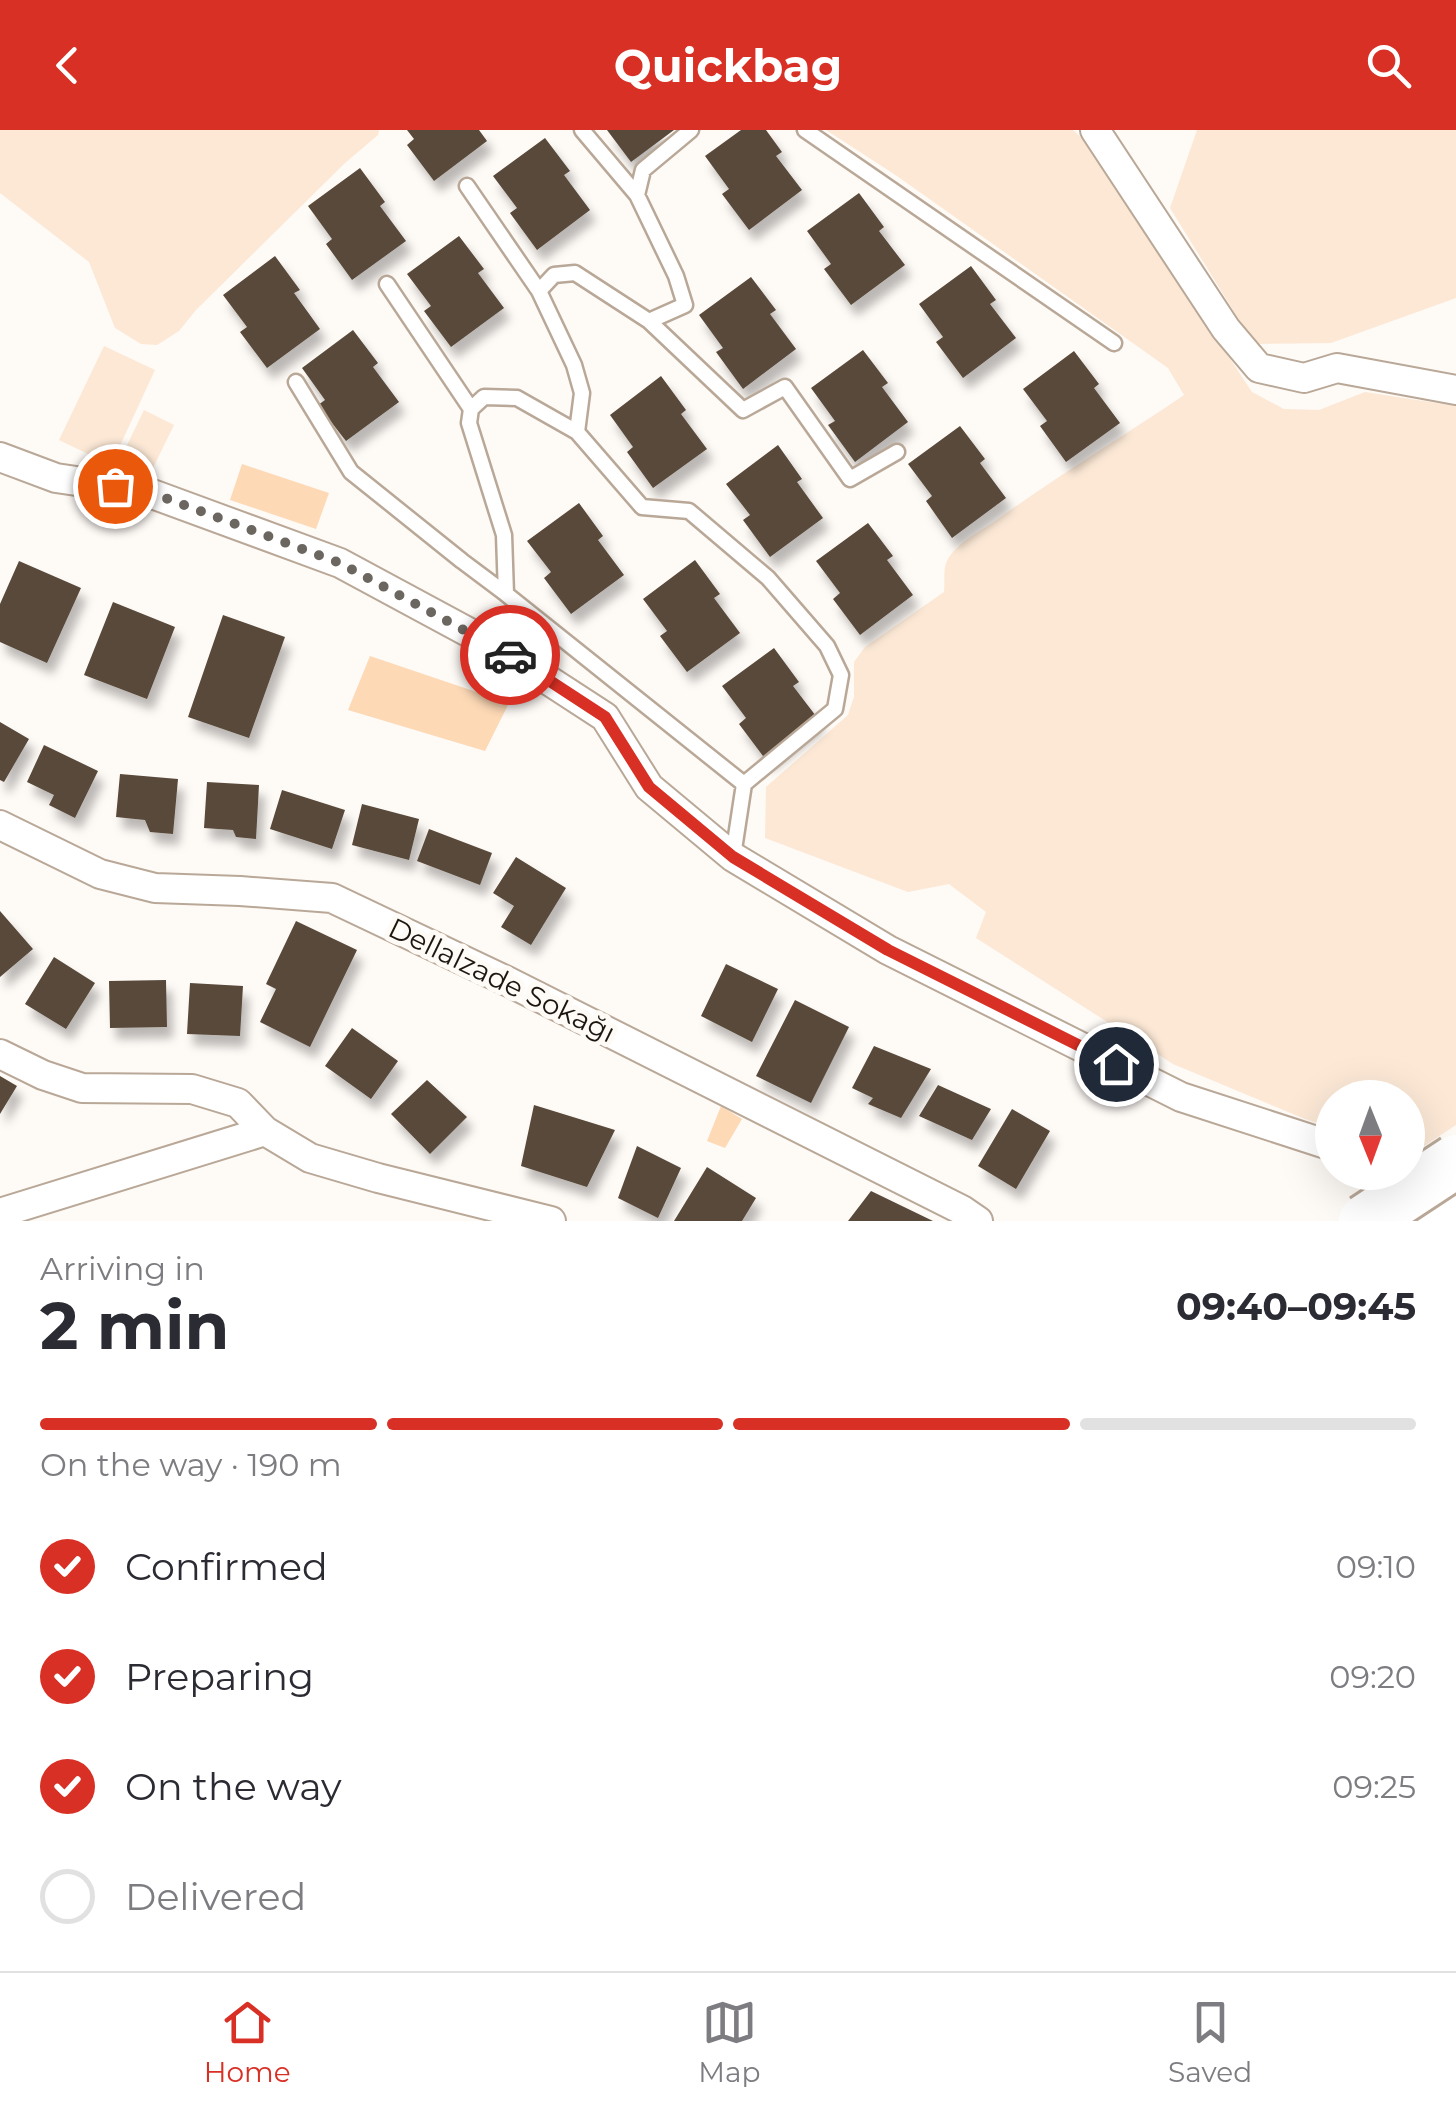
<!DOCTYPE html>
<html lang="en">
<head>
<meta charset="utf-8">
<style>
	:root { --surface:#fff; --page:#f7f7f7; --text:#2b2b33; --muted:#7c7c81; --line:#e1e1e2; --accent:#d93025 }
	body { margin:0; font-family:Montserrat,sans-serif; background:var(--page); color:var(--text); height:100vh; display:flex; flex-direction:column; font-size:38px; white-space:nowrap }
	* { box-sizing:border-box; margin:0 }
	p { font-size:32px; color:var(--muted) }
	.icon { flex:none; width:55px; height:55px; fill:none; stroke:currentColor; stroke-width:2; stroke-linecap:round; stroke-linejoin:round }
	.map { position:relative; height:1091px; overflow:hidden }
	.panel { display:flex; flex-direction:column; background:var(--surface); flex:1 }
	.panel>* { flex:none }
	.needle { width:65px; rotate:179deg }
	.fabs { position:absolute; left:1315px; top:950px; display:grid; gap:20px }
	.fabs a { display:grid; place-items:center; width:110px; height:110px; border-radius:50%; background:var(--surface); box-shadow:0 10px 40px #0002; font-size:50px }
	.pin { position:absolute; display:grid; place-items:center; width:85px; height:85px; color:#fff; margin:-42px; border:5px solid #fff; border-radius:50%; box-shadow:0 2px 10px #0007 }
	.courier { position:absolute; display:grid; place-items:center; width:100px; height:100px; margin:-50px; border:8px solid #d93025; border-radius:50%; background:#fff; color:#222; box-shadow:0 2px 12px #0007 }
	.headline em { font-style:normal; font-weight:700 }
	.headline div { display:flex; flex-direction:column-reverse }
	.headline { display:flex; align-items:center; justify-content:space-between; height:170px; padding:0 40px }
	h1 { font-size:65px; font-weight:700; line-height:75px }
	.bar { display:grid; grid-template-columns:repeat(4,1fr); gap:15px 10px; align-content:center; height:120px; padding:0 40px }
	.bar i { height:12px; border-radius:8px; background:var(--line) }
	.bar .selected { background:var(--accent) }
	.bar p { grid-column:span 4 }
	ol { padding:0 40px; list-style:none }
	li { display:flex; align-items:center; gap:30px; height:110px }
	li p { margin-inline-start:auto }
	li .icon { padding:10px; border-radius:50%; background:var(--accent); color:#fff; stroke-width:4 }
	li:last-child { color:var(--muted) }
	li i { width:55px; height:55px; border:5px solid var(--line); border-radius:50% }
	header { display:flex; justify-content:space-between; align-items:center; height:130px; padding:0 40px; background:var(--accent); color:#fff; font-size:45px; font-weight:700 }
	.tab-bar { display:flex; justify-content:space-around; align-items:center; height:140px; border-top:2px solid var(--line); background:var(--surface); font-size:28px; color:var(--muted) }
	.tab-bar a { display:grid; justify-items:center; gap:5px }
	.tab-bar .selected { color:var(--accent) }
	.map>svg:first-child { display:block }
</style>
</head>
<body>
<header><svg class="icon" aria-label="back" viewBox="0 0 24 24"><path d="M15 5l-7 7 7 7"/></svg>Quickbag<svg class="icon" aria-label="search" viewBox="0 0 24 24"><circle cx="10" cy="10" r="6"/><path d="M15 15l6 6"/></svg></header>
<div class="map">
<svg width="1456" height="1091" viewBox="0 0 1456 1091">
	<defs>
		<filter id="shadow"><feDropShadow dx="6" dy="11" stdDeviation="5" flood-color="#0004"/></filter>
	</defs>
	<rect width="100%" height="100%" fill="#fefaf6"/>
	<path fill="#fce8d5" d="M0 0H379L378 5 345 33 196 180 179 201 157 215 141 214 115 198 89 132 0 63Z
		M826 0H1073L1088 14 1252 262 1284 279 1319 280 1365 262 1456 276V995L1415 1022 1408 1020V968H1332V998L1305 989 1173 934 976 808 986 782 949 754 908 762 765 708 766 657 848 585 854 567V532L865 517 944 462C945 452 943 439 947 431 957 412 978 403 995 391 1056 347 1121 308 1184 265L1168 238 897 46Z
		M1197 0H1456V168L1331 213 1254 214 1170 78Z
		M104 216 155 240 111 335 59 310Z
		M144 280 174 295 148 348 118 334Z"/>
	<path fill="#fdd9b6" d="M242 334 329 363 316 399 230 370Z
		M370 526 509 573 485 621 348 580Z
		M721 976 742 989 725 1018 707 1011Z"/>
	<path fill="#58493a" filter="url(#shadow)" d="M407 0H479L487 11 434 51 407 15 414 9Z
		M607 0H674L631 32Z
		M741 0H766L782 22 776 26 802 60 749 100 722 64 729 59 705 26Z
		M545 8 570 41 564 45 590 80 537 120 510 83 517 78 493 46Z
		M360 38 385 72 380 76 406 111 352 150 326 114 332 109 308 76Z
		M859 63 884 97 879 101 905 135 851 175 824 139 831 134 807 101Z
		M459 106 484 139 478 143 504 178 451 217 424 181 431 176 407 144Z
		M275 126 300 160 294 163 320 199 267 238 240 202 247 197 223 165Z
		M971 136 996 170 990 174 1016 208 963 248 936 212 943 207 919 174Z
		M751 147 776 180 770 184 796 219 743 259 716 222 723 218 699 185Z
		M353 200 378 233 373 237 399 272 346 311 318 275 325 270 302 238Z
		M863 220 888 253 882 257 908 292 855 332 828 295 835 291 811 258Z
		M1074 221 1099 254 1094 258 1120 293 1066 332 1040 296 1047 291 1023 259Z
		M661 246 686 280 681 284 707 319 653 358 627 322 633 317 610 285Z
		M960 296 985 329 980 333 1006 368 952 408 926 371 932 366 908 334Z
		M778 315 802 349 797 352 823 388 770 427 743 390 750 385 726 354Z
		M579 373 603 406 598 410 624 445 571 484 544 448 551 442 527 411Z
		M868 393 893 426 887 430 913 465 860 505 833 469 840 463 816 431Z
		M695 430 720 464 714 468 740 503 687 542 660 506 667 501 643 469Z
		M19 431 81 458 47 533 0 512V474Z
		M113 472 175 497 147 569 84 545Z
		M223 485 285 507 249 608 188 587Z
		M774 518 799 552 793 556 819 590 766 630 739 594 746 588 722 556Z
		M0 592 29 609 4 652 0 650Z
		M44 615 98 641 75 688 49 675 54 665 27 652Z
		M120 644 178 649 173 704 150 702 145 690 116 687Z
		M207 652 259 655 256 709 236 707 233 700 204 698Z
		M282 660 345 680 332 719 270 699Z
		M362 674 419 689 409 730 352 715Z
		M429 699 492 723 480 755 417 731Z
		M516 727 566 758 531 815 501 797 514 776 493 763Z
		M0 781 33 819 0 847Z
		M296 791 357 820 310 917 260 892 276 859 266 854Z
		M54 827 95 853 66 899 25 874Z
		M726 834 778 859 752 912 701 886Z
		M166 850 167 897 110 898 109 851Z
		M190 853 243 856 240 906 187 904Z
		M795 870 849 897 811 973 756 946Z
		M352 898 398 931 371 969 325 936Z
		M874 916 931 939 901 988 868 974 873 968 852 958Z
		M0 946 17 956 0 984Z
		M427 950 467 987 430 1024 391 984Z
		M938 955 991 979 972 1010 919 986Z
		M534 975 615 1000 587 1057 521 1036Z
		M1012 979 1050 1001 1016 1059 978 1036Z
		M637 1016 681 1038 658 1088 618 1068Z
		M707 1037 756 1068 742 1091H674Z
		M871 1061 933 1091H848Z"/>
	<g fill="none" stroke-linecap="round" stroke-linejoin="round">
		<defs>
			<path id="service" d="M582 0 637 65
				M691 0 643 40 637 65 676 146 685 175 649 191 575 143 554 145 539 161 574 235 582 263 577 302 517 268 484 267 471 279 469 293 504 405 506 464 744 654 733 726
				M805 0 1114 213
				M467 56 539 161
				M387 154 471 279
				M649 191 743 280 785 257 850 349 897 322
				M296 252 351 342 462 431 506 464
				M577 302 642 377 689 381 768 448 827 516 841 545 835 579 744 654"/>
			<path id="minor" d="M1095 0 1226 199 1259 238 1304 248 1337 238 1456 260
				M0 327 56 348 144 361 340 433 505 522 605 587 649 657 733 727 888 820 1181 967 1332 1016
				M0 695 100 744 155 758 240 761 332 768 509 852 962 1080 978 1091
				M0 924 43 945 82 958 192 959 238 973 265 1001 310 1028 378 1048 551 1091
				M0 1083 265 1001"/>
			<path id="motorway" d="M1437 1091 1456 1078"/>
		</defs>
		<use href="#service" stroke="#b9a897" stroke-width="19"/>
		<use href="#minor" stroke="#b9a897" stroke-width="32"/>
		<use href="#motorway" stroke="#b9a897" stroke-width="58"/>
		<use href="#service" stroke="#fff" stroke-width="14"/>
		<use href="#minor" stroke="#fff" stroke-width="28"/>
		<use href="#motorway" stroke="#fff" stroke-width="52"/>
		<defs>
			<path id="motorway-bridge" d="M1365 1091 1456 1031"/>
		</defs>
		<use href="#motorway-bridge" stroke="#b9a897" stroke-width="58" stroke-linecap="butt"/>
		<use href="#motorway-bridge" stroke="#fff" stroke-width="52"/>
	</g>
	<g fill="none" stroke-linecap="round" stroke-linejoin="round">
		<path stroke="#6b6660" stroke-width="10" stroke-dasharray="0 18" d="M115 356 144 360 340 433 510 525"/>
		<path stroke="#d93025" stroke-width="12" d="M510 525 605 587 649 657 733 727 888 820 1116 934"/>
	</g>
	<g text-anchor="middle" stroke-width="10" stroke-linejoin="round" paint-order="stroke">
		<g font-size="28" fill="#1c160f" stroke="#fefaf6">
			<text transform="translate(502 850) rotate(26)" y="10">Dellalzade Sokağı</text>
		</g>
	</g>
</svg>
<div class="fabs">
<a><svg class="needle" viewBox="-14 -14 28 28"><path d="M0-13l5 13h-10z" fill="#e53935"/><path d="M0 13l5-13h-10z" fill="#7c7c81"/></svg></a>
</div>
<div class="pin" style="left:115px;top:356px;background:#ea580c"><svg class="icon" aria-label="bag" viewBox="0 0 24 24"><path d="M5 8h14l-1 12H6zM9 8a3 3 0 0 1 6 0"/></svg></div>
<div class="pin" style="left:1116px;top:934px;background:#1f2937"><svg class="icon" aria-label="home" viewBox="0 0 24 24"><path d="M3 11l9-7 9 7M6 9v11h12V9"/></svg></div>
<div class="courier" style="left:510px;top:525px"><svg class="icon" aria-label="car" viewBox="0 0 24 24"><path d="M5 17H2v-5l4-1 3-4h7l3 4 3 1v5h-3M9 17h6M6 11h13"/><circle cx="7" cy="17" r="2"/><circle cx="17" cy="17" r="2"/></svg></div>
</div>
<section class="panel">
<div class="headline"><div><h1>2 min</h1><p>Arriving in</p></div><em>09:40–09:45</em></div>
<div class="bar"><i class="selected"></i><i class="selected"></i><i class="selected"></i><i></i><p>On the way · 190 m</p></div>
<ol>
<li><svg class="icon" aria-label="check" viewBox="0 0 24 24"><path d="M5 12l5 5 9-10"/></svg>Confirmed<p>09:10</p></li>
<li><svg class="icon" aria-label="check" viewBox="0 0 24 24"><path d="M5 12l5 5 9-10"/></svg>Preparing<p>09:20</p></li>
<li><svg class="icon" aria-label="check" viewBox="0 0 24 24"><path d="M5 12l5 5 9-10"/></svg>On the way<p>09:25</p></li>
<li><i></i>Delivered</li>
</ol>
</section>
<nav class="tab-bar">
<a class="selected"><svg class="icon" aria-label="home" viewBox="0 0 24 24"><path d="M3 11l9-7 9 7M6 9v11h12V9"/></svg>Home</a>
<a><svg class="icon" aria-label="map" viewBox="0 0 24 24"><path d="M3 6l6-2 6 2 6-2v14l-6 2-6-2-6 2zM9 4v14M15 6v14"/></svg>Map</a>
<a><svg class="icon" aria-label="saved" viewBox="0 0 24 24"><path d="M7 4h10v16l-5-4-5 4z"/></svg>Saved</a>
</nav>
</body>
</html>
